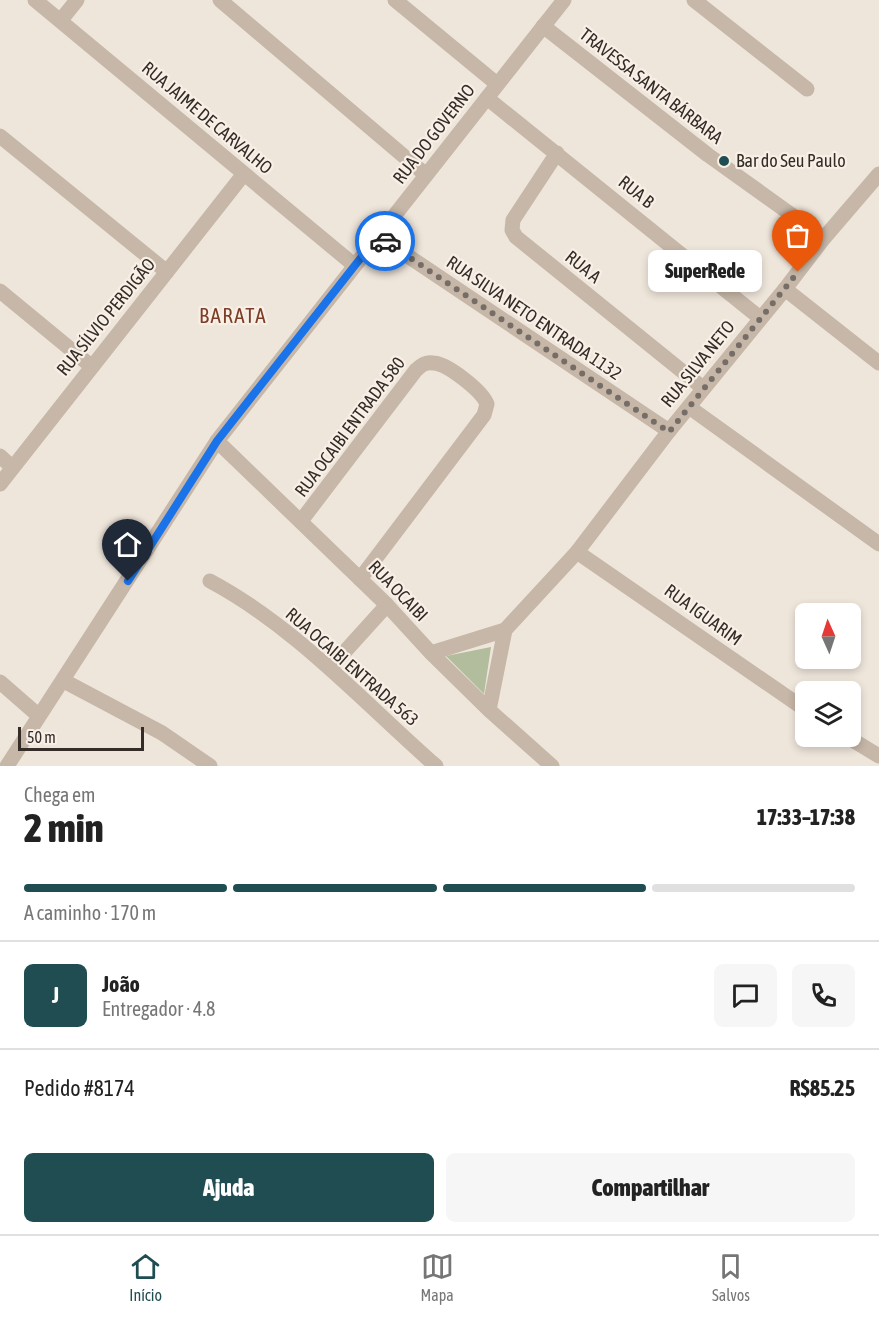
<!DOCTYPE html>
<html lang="pt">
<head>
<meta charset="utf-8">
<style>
	:root { --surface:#fff; --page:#f6f6f6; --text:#222; --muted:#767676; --line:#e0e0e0; --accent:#204d52 }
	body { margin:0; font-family:"Asap Condensed",sans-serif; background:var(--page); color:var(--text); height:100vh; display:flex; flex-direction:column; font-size:22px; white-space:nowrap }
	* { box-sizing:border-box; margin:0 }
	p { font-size:20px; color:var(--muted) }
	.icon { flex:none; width:33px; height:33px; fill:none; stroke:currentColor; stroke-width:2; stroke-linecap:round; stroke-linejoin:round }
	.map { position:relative; height:766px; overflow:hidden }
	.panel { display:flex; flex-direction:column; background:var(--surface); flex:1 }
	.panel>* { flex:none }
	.needle { width:39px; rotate:357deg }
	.fabs { position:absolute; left:795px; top:603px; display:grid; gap:12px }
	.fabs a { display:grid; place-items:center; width:66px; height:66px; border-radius:9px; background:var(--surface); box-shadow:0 3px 9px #0003; font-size:30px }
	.scale { position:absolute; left:18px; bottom:15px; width:126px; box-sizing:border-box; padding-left:6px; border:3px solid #342c27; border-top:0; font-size:16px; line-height:21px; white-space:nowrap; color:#342c27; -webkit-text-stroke:4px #f8f0e7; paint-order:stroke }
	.pin { position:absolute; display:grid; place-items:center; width:51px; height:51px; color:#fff; margin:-62px -26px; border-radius:50% 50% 50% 0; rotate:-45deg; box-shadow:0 0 6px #0007 }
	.pin .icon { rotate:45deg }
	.courier { position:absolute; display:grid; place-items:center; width:60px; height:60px; margin:-30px; border:4px solid #1a73e8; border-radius:50%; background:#fff; color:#222; box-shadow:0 2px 8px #0007 }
	.bubble { position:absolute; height:42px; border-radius:9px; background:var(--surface); box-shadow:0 3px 9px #0003; font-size:20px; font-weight:800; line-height:42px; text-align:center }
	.head em { font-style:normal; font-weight:800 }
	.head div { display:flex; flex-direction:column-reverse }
	.head { display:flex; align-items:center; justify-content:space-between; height:102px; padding:0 24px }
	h1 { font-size:39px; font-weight:800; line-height:45px }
	.bar { display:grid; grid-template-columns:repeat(4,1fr); gap:9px 6px; align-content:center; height:72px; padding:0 24px }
	.bar i { height:8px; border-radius:4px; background:var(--line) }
	.bar .selected { background:var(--accent) }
	.bar p { grid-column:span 4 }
	.line { display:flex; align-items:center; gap:15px; padding:0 24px; border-top:2px solid var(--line) }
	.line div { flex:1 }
	.round { display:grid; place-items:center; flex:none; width:63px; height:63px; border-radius:9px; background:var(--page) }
	.action { display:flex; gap:12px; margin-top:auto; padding:12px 24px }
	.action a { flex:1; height:69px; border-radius:9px; background:var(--accent); color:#fff; font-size:24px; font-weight:800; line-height:69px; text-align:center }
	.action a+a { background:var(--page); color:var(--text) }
	.menu { display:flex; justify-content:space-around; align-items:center; height:84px; border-top:2px solid var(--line); background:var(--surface); font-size:16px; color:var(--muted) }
	.menu a { display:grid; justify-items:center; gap:3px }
	.menu .selected { color:var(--accent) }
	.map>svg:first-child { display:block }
</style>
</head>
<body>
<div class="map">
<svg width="879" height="766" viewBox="0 0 879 766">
	<rect width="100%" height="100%" fill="#efe6db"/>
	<path fill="#b1bd9c" d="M491 647 484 694 446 656Z"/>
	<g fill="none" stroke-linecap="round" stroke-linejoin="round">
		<path stroke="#c6b7a8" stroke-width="15" d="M35 0 354 265
			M220 0 426 175
			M395 0 497 84
			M694 0 807 89
			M61 20 77 0
			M543 26 708 155 824 238
			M487 98 760 318
			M0 136 167 272
			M557 153 513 220 512 230 516 237 703 388
			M378 236 669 431
			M785 289 879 363
			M0 291 91 366
			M689 407 879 544
			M0 456 12 467
			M0 484 243 175
			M301 521 416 370C422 365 425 362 433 363 447 363 482 391 487 404L484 415 360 579
			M577 552 806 710
			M210 581C296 627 363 702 436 766
			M330 668 387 605
			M64 681 162 733 210 766
			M0 682 39 716
			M846 736 879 756
			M7 766 217 441"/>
		<path stroke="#c6b7a8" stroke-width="15" d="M431 653 505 630 577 552 669 431 785 289 824 238 879 174
			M489 710 505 630
			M552 766 489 710 431 653 387 605 217 441 564 0"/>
	</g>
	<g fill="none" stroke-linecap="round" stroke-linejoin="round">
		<path stroke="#756d66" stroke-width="6" stroke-dasharray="0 10.8" d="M385 241 669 432 798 272"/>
		<path stroke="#1a73e8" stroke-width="8" d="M128 581 217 441 378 236 385 241"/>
	</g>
	<circle fill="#204d52" stroke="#f8f0e7" stroke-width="2" cx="724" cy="161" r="6"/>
	<g text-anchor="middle" stroke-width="4.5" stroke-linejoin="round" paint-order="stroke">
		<g font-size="18" fill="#342c27" stroke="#f8f0e7">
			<text transform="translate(651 86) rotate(38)" y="6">TRAVESSA SANTA BÁRBARA</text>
			<text transform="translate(207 118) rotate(40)" y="6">RUA JAIME DE CARVALHO</text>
			<text transform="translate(434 134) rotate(-52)" y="6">RUA DO GOVERNO</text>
			<text transform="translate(636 192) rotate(39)" y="6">RUA B</text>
			<text transform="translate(583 267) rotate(39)" y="6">RUA A</text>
			<text transform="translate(106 317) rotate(-51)" y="6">RUA SÍLVIO PERDIGÃO</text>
			<text transform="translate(534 318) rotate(34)" y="6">RUA SILVA NETO ENTRADA 1132</text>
			<text transform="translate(698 364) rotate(-51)" y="6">RUA SILVA NETO</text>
			<text transform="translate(350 427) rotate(-53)" y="6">RUA OCAIBI ENTRADA 580</text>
			<text transform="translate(398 591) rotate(46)" y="6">RUA OCAIBI</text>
			<text transform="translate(703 615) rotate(36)" y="6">RUA IGUARIM</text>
			<text transform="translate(352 667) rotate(41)" y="6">RUA OCAIBI ENTRADA 563</text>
		</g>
		<g font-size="18" fill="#342c27" stroke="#f8f0e7" text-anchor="start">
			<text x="736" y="167">Bar do Seu Paulo</text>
		</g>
		<g font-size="21" letter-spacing="1.5" fill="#7c3e27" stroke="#f8f0e7">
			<text x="233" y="323">BARATA</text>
		</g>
	</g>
</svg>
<div class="fabs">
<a><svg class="needle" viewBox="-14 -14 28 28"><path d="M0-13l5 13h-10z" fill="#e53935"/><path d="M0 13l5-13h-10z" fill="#767676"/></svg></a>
<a><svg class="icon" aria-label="layers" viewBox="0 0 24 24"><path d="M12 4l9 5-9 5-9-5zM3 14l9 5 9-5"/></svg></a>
</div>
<div class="scale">50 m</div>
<div class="pin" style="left:798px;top:272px;background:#ea580c"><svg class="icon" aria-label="bag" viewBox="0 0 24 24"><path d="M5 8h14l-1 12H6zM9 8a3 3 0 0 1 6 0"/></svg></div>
<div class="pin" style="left:128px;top:581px;background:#1f2937"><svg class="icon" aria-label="home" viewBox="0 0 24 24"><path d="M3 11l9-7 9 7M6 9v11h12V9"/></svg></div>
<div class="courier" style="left:385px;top:241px"><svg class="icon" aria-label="car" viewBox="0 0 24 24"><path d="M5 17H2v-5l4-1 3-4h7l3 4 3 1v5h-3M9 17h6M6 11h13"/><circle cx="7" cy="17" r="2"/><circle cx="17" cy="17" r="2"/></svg></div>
<div class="bubble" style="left:648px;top:250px;width:114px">SuperRede</div>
</div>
<section class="panel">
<div class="head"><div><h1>2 min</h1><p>Chega em</p></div><em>17:33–17:38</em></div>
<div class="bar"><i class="selected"></i><i class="selected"></i><i class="selected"></i><i></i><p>A caminho · 170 m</p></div>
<div class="line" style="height:108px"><b class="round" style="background:var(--accent);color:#fff">J</b><div><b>João</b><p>Entregador · 4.8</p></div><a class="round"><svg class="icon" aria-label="chat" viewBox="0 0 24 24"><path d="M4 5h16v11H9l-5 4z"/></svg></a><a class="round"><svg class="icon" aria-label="phone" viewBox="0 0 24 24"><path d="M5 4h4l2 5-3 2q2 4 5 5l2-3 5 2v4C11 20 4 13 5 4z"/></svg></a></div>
<div class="line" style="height:78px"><div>Pedido #8174</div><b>R$85.25</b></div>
<div class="action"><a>Ajuda</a><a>Compartilhar</a></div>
</section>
<nav class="menu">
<a class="selected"><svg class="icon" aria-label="home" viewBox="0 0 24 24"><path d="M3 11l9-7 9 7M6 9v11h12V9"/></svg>Início</a>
<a><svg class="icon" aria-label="map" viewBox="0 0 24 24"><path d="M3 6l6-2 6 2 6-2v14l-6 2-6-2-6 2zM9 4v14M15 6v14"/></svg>Mapa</a>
<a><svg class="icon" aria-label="saved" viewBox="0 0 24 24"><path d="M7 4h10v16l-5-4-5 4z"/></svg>Salvos</a>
</nav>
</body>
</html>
